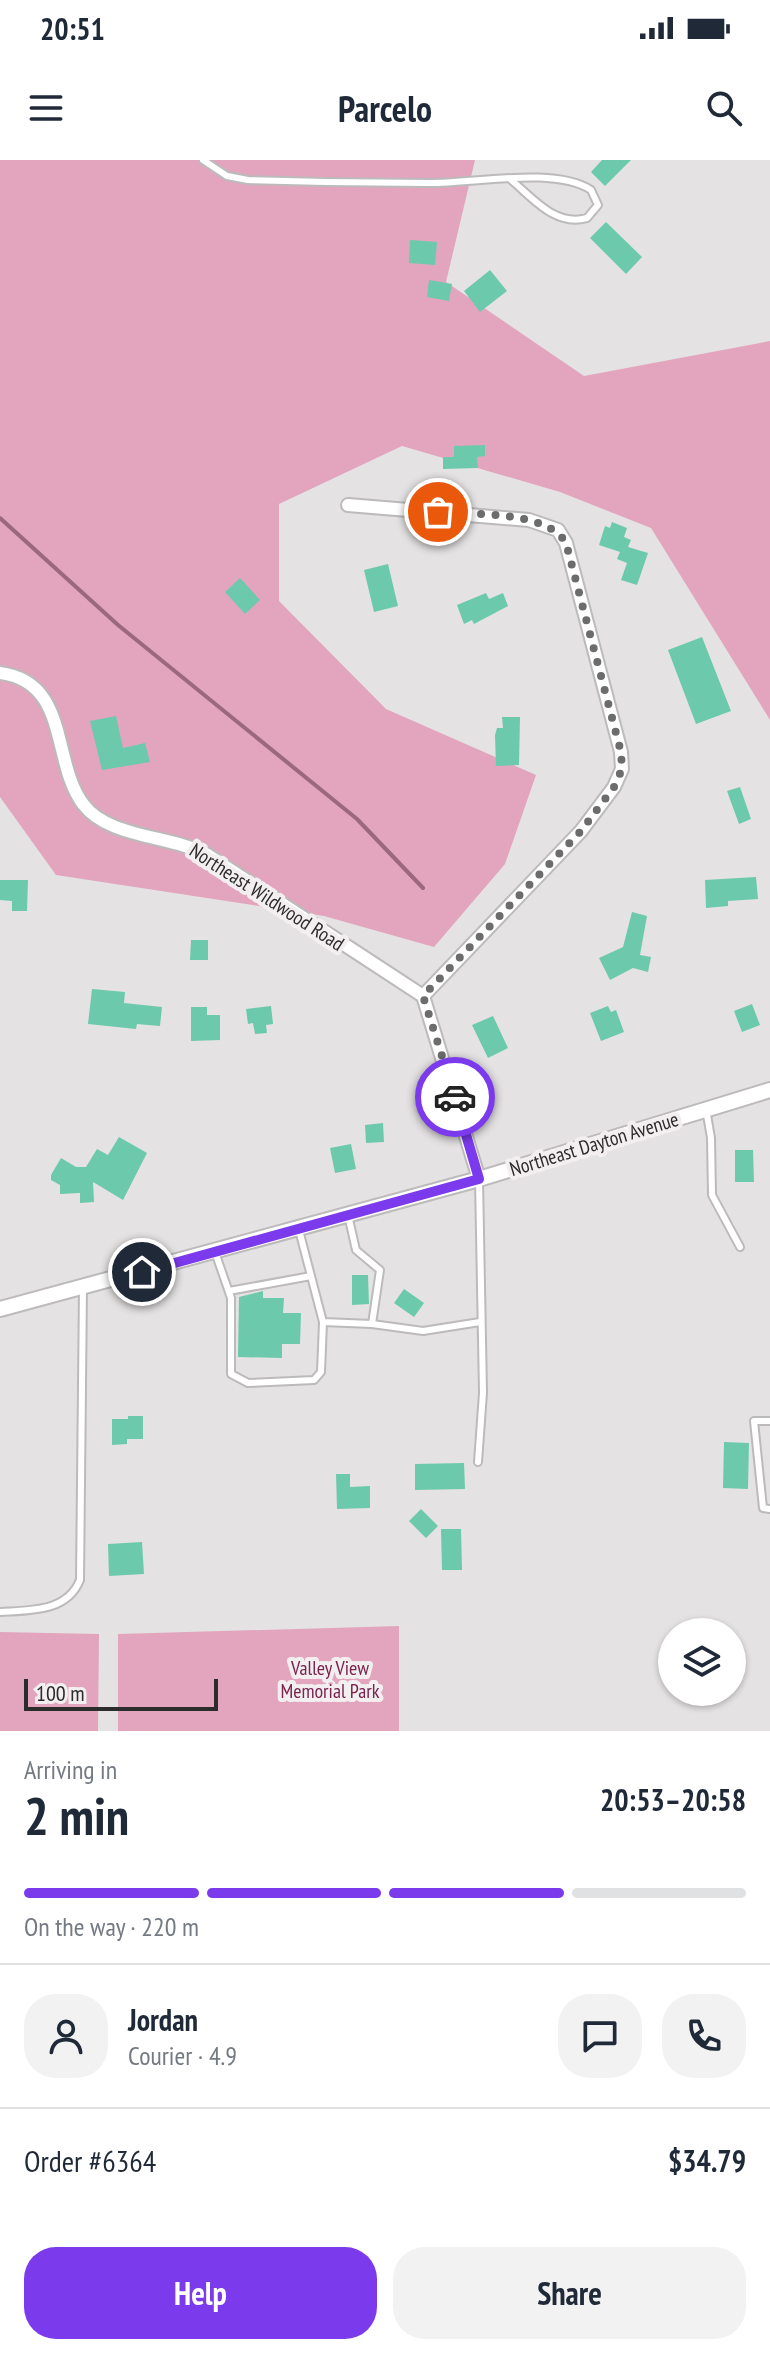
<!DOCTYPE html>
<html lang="en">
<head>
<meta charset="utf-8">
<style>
	:root { --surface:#fff; --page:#f2f2f3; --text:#1f2937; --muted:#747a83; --line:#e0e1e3; --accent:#7c3aed }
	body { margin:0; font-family:"PT Sans Narrow",sans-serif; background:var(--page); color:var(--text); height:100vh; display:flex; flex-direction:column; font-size:30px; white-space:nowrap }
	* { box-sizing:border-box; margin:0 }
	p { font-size:26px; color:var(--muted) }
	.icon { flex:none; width:44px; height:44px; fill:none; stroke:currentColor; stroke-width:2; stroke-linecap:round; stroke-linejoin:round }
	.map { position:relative; height:1571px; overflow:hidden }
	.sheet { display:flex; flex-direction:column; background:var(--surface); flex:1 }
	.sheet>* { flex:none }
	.controls { position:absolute; left:658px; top:1458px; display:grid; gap:16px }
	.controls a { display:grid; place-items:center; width:88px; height:88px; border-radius:50%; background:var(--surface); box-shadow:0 2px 6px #0004; font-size:40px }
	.scale { position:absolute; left:24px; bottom:20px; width:194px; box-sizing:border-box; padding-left:8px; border:4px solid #2d2c2c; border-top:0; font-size:22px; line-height:28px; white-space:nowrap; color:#2d2c2c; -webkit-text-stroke:6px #f3eff0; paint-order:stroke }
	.pin { position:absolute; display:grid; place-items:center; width:68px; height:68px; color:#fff; margin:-34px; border:4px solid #fff; border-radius:50%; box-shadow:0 2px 8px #0007 }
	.courier { position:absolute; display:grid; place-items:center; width:80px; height:80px; margin:-40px; border:6px solid #7c3aed; border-radius:50%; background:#fff; color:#222; box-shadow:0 2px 10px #0007 }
	.head em { font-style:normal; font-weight:700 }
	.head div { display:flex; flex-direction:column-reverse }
	.head { display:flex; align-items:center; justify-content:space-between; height:136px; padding:0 24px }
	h1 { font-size:52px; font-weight:700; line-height:60px }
	.bar { display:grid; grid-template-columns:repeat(4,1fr); gap:12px 8px; align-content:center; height:96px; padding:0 24px }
	.bar i { height:10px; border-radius:6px; background:var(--line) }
	.bar .current { background:var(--accent) }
	.bar p { grid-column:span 4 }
	.line { display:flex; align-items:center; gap:20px; padding:0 24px; border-top:2px solid var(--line) }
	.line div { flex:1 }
	.round { display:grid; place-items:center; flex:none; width:84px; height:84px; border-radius:32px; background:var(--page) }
	.action { display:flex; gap:16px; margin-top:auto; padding:16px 24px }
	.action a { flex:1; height:92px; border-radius:32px; background:var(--accent); color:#fff; font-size:32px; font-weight:700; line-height:92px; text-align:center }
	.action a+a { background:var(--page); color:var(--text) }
	.status { display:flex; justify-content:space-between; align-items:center; height:56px; padding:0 40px; background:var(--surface); direction:ltr }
	.status svg { height:22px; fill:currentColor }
	header { display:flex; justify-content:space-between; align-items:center; height:104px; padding:0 24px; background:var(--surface); font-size:36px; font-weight:700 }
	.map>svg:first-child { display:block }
</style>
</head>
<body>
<div class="status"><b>20:51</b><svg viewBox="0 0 49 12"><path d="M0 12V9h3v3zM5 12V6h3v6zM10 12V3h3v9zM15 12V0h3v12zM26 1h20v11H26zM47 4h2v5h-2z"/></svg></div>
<header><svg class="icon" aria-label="menu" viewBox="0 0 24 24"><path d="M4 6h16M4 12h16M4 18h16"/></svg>Parcelo<svg class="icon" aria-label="search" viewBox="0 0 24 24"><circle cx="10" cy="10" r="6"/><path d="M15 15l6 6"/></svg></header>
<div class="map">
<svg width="770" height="1571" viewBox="0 0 770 1571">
	<rect width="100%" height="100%" fill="#e5e2e3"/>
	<path fill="#e2a5bd" d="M0 0H475L446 122 584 216 770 181V560L651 368 560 332 402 286 279 344V441L386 549 536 615 505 704 434 787 324 756 56 715 0 637Z
		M399 1466V1571H118V1474Z
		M0 1472 99 1474 98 1571H0Z"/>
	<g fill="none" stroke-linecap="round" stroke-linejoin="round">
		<path stroke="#9c687e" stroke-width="4" d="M0 358 118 465 357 659 423 728"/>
	</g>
	<path fill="#6cc9ac" d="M602 0H631L605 26 591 12Z
		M606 62 642 97 626 114 590 78Z
		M410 80 437 82 435 105 409 103Z
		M490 110 507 131 480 152 464 131Z
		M429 120 452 124 449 141 427 137Z
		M485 285V296L477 297 478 308 443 309V297H454V286Z
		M612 362 627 368 624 377 631 380 628 387 648 393 637 425 621 420 627 403 617 399 620 392 599 385 605 366 610 368Z
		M388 404 398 446 374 452 364 410Z
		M240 418 260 440 245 454 225 432Z
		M486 433 489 439 503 433 508 446 474 464 472 460 464 464 457 445Z
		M702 477 731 551 696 564 668 490Z
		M116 556 123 588 145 583 150 602 102 610 90 561Z
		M502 557H520L519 605 496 606 495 575 497 568H503Z
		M740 627 751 659 739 664 727 631Z
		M756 717 758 739 728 741V746L706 748 705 720Z
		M0 720H28L27 751H12V741L0 740Z
		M632 752 647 756 640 795 651 797 648 812 633 808 610 820 599 798 623 787Z
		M191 780H208V800H190Z
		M92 829 125 832 124 843 162 847 160 866 137 864 136 869 88 864Z
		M752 844 760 865 742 872 734 851Z
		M271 846 273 864 266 865 267 873 255 874 253 863 248 864 246 849Z
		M608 846 611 852 616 850 624 872 601 881 590 853Z
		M191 847H207V855H220V880L191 881Z
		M493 856 508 888 488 898 472 865Z
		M383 963 384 982 366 983 365 965Z
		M119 977 147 993 123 1040 93 1022 94 1042 80 1043V1033L60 1034V1025L51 1020V1015L61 998 76 1007H86L97 989 108 995Z
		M351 984 356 1009 335 1013 330 988Z
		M735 990H753L754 1022H735Z
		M352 1115H368L369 1144 352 1145Z
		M404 1129 424 1143 414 1157 394 1143Z
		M263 1131V1138H284L283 1153H301L300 1184H282V1198L238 1197 239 1137Z
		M128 1256H143V1279H127V1284L112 1285V1259H128Z
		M724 1282 749 1283 748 1329 723 1328Z
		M464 1303 465 1329 415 1330V1304Z
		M336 1314H350V1327L370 1326V1348L337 1349Z
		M421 1349 438 1366 426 1378 409 1361Z
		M441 1369H461L462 1410H442Z
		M142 1382 144 1414 109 1416 108 1384Z"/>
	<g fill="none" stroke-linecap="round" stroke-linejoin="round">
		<defs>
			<path id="service" d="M203 0 227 16 248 20C307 22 368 23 427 23 472 24 554 6 591 30L598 45 587 58C555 67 533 38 510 19
				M706 949 711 978 712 1035 740 1087
				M299 1070 323 1162 372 1164 380 1110 356 1090 348 1055
				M215 1092 231 1138V1214L248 1223 314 1220 321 1212 323 1162
				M229 1131 311 1116
				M372 1164 423 1171 480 1162
				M770 1261H754L763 1348 770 1349
				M478 1302 483 1233 479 1019
				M0 1452C31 1450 67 1452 80 1420L83 1127"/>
			<path id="minor" d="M348 345 529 360 558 370 566 383 621 592 622 609 614 627 581 671 423 836
				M0 513C70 522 51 601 83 644 108 678 169 675 206 694L423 836 479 1019"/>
			<path id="tertiary" d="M0 1149 479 1019 770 930"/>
		</defs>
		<use href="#service" stroke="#bdbabb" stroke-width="10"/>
		<use href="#minor" stroke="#bdbabb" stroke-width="16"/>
		<use href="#tertiary" stroke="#bdbabb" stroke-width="18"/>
		<use href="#service" stroke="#fff" stroke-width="6"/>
		<use href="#minor" stroke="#fff" stroke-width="12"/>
		<use href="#tertiary" stroke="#fff" stroke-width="14"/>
	</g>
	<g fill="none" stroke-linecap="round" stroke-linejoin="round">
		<path stroke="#6d6c6c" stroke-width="8" stroke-dasharray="0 14.4" d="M438 352C474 355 546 350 566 383L621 592 622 609 614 627 581 671 423 836 455 937"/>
		<path stroke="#7c3aed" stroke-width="10" d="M142 1112 479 1019 455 937"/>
	</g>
	<g text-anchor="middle" stroke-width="8" stroke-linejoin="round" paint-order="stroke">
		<g font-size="20" fill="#2d2c2c" stroke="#f3eff0">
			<text transform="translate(267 737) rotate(33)" y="7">Northeast Wildwood Road</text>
			<text transform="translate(594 984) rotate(-17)" y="7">Northeast Dayton Avenue</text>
		</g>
		<g font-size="20" fill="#7a234f" stroke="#f3eff0">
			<text x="330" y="1515">Valley View<tspan x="330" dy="23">Memorial Park</tspan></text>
		</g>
	</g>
</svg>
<div class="controls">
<a><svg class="icon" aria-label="layers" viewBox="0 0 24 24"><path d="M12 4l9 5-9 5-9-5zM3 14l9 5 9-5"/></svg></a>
</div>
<div class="scale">100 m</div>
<div class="pin" style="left:438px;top:352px;background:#ea580c"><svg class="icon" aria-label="bag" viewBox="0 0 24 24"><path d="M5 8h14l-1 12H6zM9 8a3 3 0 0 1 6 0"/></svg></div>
<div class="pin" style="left:142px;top:1112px;background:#1f2937"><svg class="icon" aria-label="home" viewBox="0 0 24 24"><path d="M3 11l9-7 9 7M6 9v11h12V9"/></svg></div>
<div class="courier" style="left:455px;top:937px"><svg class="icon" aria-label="car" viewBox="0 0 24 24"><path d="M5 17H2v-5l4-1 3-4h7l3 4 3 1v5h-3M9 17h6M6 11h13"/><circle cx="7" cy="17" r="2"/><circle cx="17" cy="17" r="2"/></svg></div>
</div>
<section class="sheet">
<div class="head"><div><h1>2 min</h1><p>Arriving in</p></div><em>20:53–20:58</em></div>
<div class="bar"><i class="current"></i><i class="current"></i><i class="current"></i><i></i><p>On the way · 220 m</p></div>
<div class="line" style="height:144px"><a class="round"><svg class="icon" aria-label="person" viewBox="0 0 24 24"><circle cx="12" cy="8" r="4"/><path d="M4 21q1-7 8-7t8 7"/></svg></a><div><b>Jordan</b><p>Courier · 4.9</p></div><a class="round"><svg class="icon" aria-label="chat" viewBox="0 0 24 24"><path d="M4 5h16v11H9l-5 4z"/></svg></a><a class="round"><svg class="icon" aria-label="phone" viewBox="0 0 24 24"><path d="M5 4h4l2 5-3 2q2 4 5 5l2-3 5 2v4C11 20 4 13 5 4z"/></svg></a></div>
<div class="line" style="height:104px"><div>Order #6364</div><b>$34.79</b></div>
<div class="action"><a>Help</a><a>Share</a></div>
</section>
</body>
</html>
